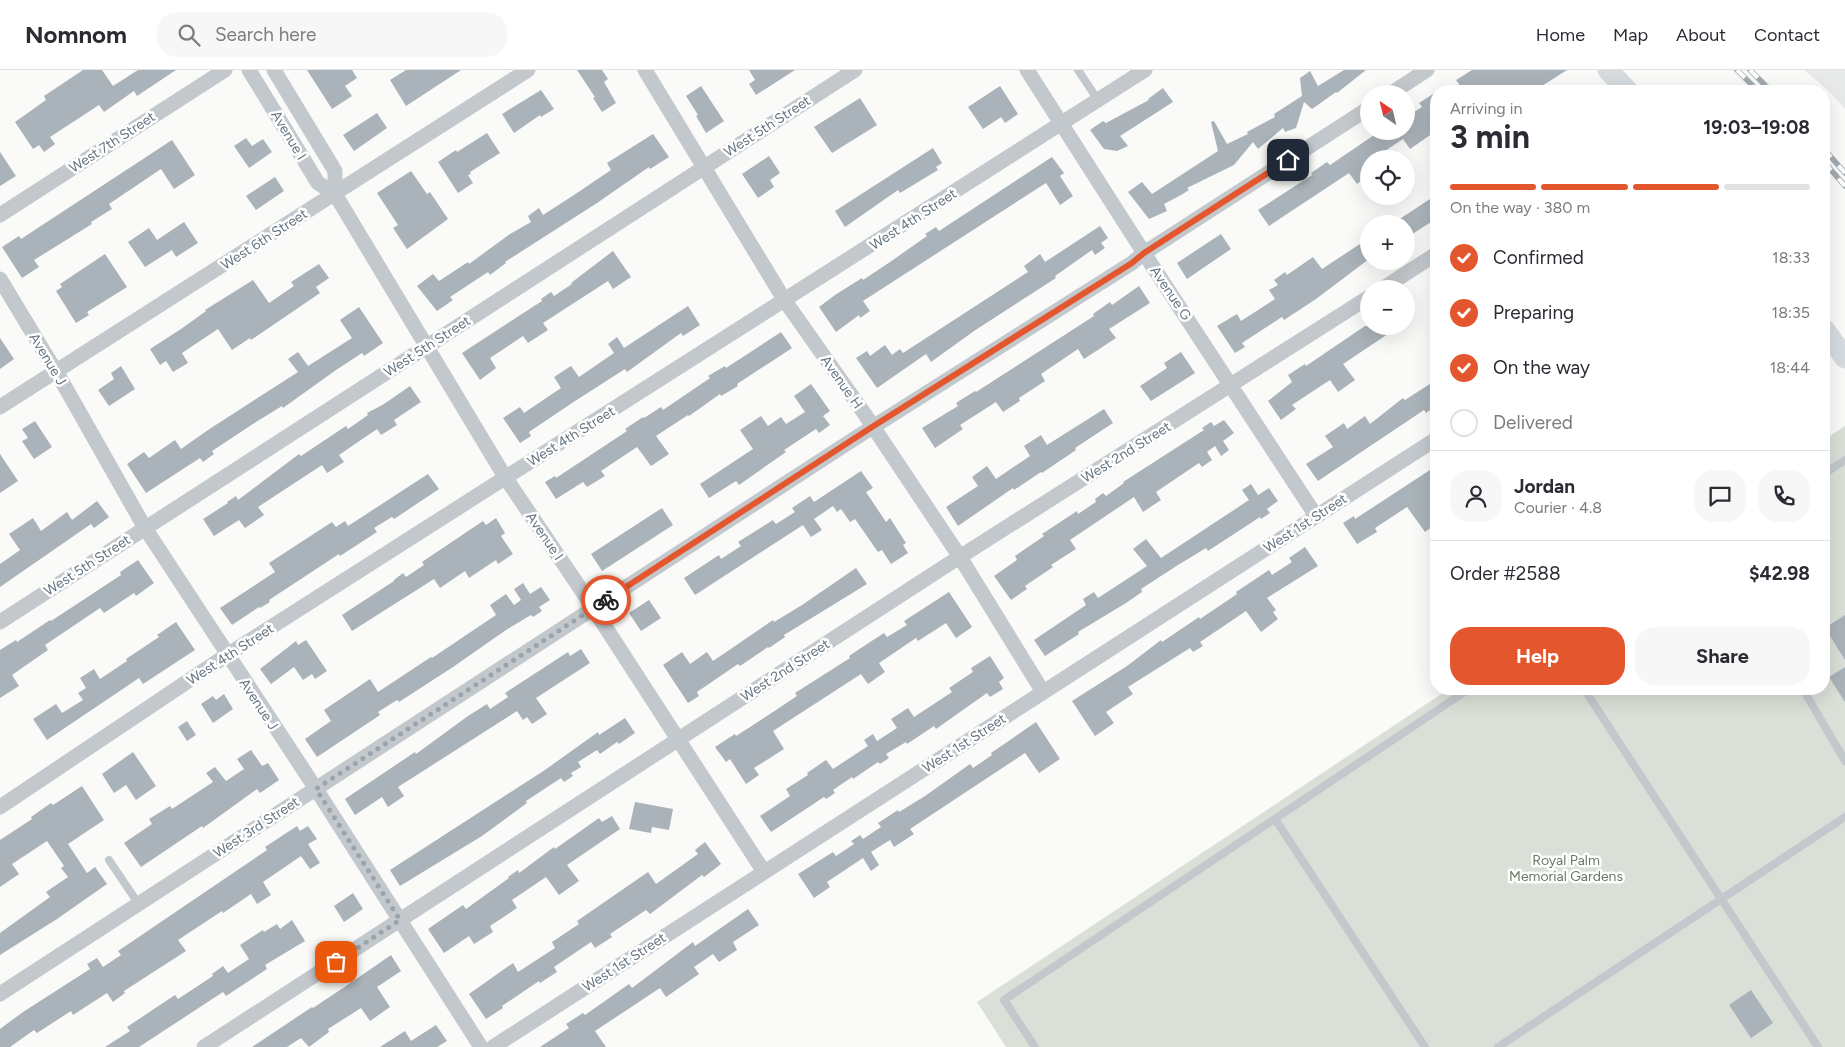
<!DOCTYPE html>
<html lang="en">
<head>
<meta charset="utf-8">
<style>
	:root { --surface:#fff; --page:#f7f7f7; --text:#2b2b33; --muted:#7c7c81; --line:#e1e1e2; --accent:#e4572e }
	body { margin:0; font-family:Figtree,sans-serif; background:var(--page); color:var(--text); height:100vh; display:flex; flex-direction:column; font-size:19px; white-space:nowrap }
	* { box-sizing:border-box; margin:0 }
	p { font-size:16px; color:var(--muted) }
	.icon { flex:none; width:28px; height:28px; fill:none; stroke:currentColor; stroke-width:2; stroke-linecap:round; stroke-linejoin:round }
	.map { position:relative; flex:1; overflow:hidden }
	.details { position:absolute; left:1430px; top:15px; width:400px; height:610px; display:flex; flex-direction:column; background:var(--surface); border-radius:20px; box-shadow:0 5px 20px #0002 }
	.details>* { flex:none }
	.needle { width:32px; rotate:325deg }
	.fabs { position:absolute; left:1360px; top:15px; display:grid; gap:10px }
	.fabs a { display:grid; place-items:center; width:55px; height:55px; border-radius:50%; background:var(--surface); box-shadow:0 5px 20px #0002; font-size:25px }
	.pin { position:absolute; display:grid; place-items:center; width:42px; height:42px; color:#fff; margin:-21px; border-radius:10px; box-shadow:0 2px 8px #0006 }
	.courier { position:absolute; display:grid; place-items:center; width:50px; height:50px; margin:-25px; border:4px solid #e4572e; border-radius:50%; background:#fff; color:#222; box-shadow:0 1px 6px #0007 }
	.head em { font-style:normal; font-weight:700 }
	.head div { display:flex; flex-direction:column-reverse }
	.head { display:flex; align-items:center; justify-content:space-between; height:85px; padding:0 20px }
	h1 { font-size:32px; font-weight:700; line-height:38px }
	.bar { display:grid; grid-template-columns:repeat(4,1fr); gap:8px 5px; align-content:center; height:60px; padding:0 20px }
	.bar i { height:6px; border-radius:4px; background:var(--line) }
	.bar .current { background:var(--accent) }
	.bar p { grid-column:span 4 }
	.line { display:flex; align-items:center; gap:12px; padding:0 20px; border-top:1px solid var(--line) }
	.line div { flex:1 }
	.round { display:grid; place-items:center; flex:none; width:52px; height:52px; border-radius:20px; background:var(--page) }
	ol { padding:0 20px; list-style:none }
	li { display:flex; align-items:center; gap:15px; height:55px }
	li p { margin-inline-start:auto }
	li .icon { padding:5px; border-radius:50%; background:var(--accent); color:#fff; stroke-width:4 }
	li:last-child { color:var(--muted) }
	li i { width:28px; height:28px; border:2px solid var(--line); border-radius:50% }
	.button { display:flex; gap:10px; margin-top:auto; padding:10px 20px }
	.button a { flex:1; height:58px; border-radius:20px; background:var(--accent); color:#fff; font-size:20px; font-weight:700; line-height:58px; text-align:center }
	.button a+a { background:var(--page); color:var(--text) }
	header { display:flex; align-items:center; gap:30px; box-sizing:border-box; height:70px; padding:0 25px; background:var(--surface); border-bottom:1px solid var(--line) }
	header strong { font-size:24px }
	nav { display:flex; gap:28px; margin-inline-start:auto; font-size:18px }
	.search { width:350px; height:45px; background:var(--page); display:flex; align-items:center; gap:12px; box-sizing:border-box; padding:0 18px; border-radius:20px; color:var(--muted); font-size:19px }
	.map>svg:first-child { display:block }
</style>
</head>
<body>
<header>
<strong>Nomnom</strong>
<div class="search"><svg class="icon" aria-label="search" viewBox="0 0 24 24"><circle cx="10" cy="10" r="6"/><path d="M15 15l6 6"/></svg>Search here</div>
<nav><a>Home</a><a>Map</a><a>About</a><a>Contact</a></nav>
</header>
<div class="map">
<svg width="1845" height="977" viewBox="0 0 1845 977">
	<rect width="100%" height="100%" fill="#fafaf8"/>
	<path fill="#e8e9e9" d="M1804 0H1845V39L1829 21Z"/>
	<path fill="#dadfd7" d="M1845 356V977H1006L977 932 1449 619H1824V370Z"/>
	<path fill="#aab3b9" d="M83 0H102L113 16 138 0H176L137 26 134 21 104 42 99 35 50 67 55 74 44 82 39 75 33 79 15 52 46 30 44 26Z
		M307 0H352L357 8 345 16 352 26 332 39Z
		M406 0H461L406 36 390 10Z
		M577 0H602L608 9 604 12 616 33 602 42 593 28 595 27Z
		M749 0H795L756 25 749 14 755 10Z
		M1344 0H1366L1337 23 1336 22 1312 39 1304 32 1296 58 1285 62 1283 58 1258 79 1253 72 1234 95 1187 118 1189 120 1181 125 1164 134 1167 141 1149 149 1128 122 1142 112 1152 124 1218 81 1211 52 1214 51 1227 74 1248 64 1247 62 1275 47 1274 44 1302 26 1300 8 1310 1 1318 16Z
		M1472 0H1567L1534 21H1464L1456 10Z
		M701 16 724 51 706 63 696 46 698 45 686 26Z
		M1000 16 1018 44 1005 53 1001 47 983 59 968 37Z
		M1163 18 1173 32 1120 66 1128 76 1117 81 1104 79 1090 60 1103 51 1106 53 1149 30 1148 29Z
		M541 20 554 39 541 47 540 45 514 63 502 44Z
		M1436 22V61L1410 79 1403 69 1373 89H1369V105L1357 114 1349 103 1269 156 1258 140 1312 105 1311 103 1327 92 1330 95 1380 61H1406V47L1422 37 1419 33Z
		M860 28 877 55 832 83 814 57Z
		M377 43 387 58 354 81 343 65Z
		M487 63 500 83 470 102 471 104 468 105 473 113 458 123 438 92 456 80 457 82Z
		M653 64 669 87 650 99 649 97 597 133 505 192 506 193 490 205 488 202 450 227 453 230 437 241 417 216 433 204 439 211 468 192 469 194 510 164 531 152 528 146 539 138 543 145 577 123 611 100 607 93Z
		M246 68 252 76 263 69 272 82 249 98 234 76Z
		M172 70 195 105 174 119 161 99 109 134 112 139 91 152 92 154 34 190 39 197 22 208 2 177 19 166 21 169Z
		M933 78 942 93 936 97 938 100 900 123 898 120 845 157 835 141Z
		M0 82 16 106 0 116Z
		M769 86 780 103 770 110 774 117 758 128 742 104Z
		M1052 87 1064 103 1060 106 1073 126 1060 135 1046 113 863 231 870 241 860 248 859 245 836 262 819 237 835 225 862 208 863 210 890 192 927 166 925 164 936 157 939 161Z
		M411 101 427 124 430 122 448 149 407 179 393 158 398 155 377 123Z
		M275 107 284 121 256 140 246 126Z
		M1430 129 1436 139V149L1406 168V154H1392Z
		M184 152 198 173 176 187 172 180 145 197 128 172 149 158 157 170Z
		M1100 156 1108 168 1101 173 1105 178 1095 185 1092 180 1055 206 1056 208 974 261 931 292 926 284 877 318 856 288 867 281 870 286 885 275 892 285 900 279 903 283 1028 202 1024 196 1040 184 1045 192Z
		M1221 164 1231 179 1187 209 1177 193Z
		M1369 168V189L1316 229 1284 250 1282 247 1242 273 1245 277 1235 283 1217 256 1237 244 1241 251 1275 229 1269 220 1278 215 1274 210 1285 202 1287 205 1313 187 1322 199Z
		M613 181 631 207 613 219 608 211 543 253 548 260 528 273 523 266 490 288 496 298 480 310 462 283 542 231 541 229 551 222 554 226 572 214 571 213Z
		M105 184 127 217 87 242 89 245 76 253 56 221 62 217 60 214Z
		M319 194 329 208 316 217 320 223 251 270 250 268 232 280 218 259 182 283 188 293 173 302 166 291 160 295 150 279 181 259 206 241 205 240 253 210 269 233 294 216 291 212Z
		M1139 216 1150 233 1109 259 1116 268 1084 289 1078 279 1041 304 1045 311 1019 328 1020 331 1003 342 996 332 960 355 963 359 935 378 922 358 958 336 956 333 975 321 976 322 1094 246 1093 244 1110 232 1112 235Z
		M688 236 700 255 683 266 681 263 627 302 625 299 572 333 529 362 531 366 520 373 503 348 520 337 524 343 561 318 554 307 571 296 579 307 614 283 608 274 617 267 624 278Z
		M359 237 383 273 364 286 362 283 336 300 283 338 282 336 256 352 212 381 214 384 203 392 200 388 146 423 127 394 144 382 149 388 175 370 181 379 208 360 298 302 288 289 298 282 308 296 352 268 340 250Z
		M1365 256H1400L1343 294 1355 310 1338 322 1330 310 1292 335 1296 339 1281 350 1268 331 1292 312 1288 305 1305 294 1306 296Z
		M781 262 792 278 737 314 738 316 721 326 720 324 689 346 688 345 656 366 669 384 651 396 637 377 601 401 605 406 587 417 583 412 556 429 545 412 555 406 556 408 627 361 625 359 643 347 644 348 661 337 663 340 710 308 708 306 725 296 726 298Z
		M0 268 14 289 0 299Z
		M1181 282 1195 303 1151 331 1140 316 1167 298 1164 293Z
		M121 296 135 319 109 336 98 320 114 309 111 303Z
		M1436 310V336L1426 343 1424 340 1318 411 1306 394 1333 377 1325 366 1344 353 1347 359 1365 346 1370 354 1403 328 1405 330Z
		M811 314 830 341 823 346 830 355 819 363 816 359 784 380 786 382 739 415 736 411 709 428 700 414 753 379 740 360 761 346 768 356 781 347 786 354 805 342 794 326Z
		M410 316 421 332 394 350 397 355 381 365 377 359 339 385 344 392 327 403 322 395 258 437 264 445 245 458 239 450 214 466 203 449 228 433 227 432 236 426 238 430 299 384 301 386 346 356 348 359 368 345 367 343 384 334Z
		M1104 339 1113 353 1075 378 1076 380 1042 403 1041 402 1014 420 1013 418 958 456 946 437 978 416 972 407 987 396 996 409 1030 386 1024 376 1041 365 1047 375Z
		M1224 350 1234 363 1223 371 1229 380 1221 386 1215 376 1207 382 1212 390 1202 397 1199 393 1156 422 1161 430 1143 442 1134 427 1070 470 1076 479 1051 495 1053 497 1025 516 1027 519 1011 530 994 506 1017 490 1015 486 1044 466 1042 464 1077 441 1078 444 1096 432 1095 429 1103 423 1106 426 1124 413 1123 412 1204 360 1202 358 1211 352 1214 356Z
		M35 351 52 377 34 389 22 371 28 368 22 359Z
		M0 384 18 411 0 423Z
		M1436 396V454L1425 462 1407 437 1375 458 1377 462 1357 474 1343 453 1354 446 1355 449Z
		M861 401 873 418 866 422 886 452 890 448 906 473 903 475 908 483 891 494 882 480 878 482 855 449 850 452 841 439 837 442 833 436 814 449 822 460 811 467 803 455 695 525 684 508 719 485 721 489 741 476 738 472 773 450 776 454 795 442 792 438 810 426 814 432Z
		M428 404 439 419 394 449 392 447 374 458 377 462 340 486 339 484 269 530 270 532 260 538 259 537 232 555 220 538 275 502 269 493 332 452 336 457 345 451 348 456Z
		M1251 414 1258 425 1269 418 1278 431 1267 439 1270 443 1261 449 1260 447 1208 481 1206 478 1178 495 1141 519 1142 522 1126 533 1078 562 1079 564 1045 586 1034 570 1086 535 1083 529 1094 522 1098 528 1147 496 1133 479 1146 469 1161 488 1249 430 1242 420Z
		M97 431 109 447 94 458 91 454 0 517V494L20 480 9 464 33 448 41 461 67 442 72 450Z
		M662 438 673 455 602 501 591 484Z
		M496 448 505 463 501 466 513 484 498 494 496 490 469 508 465 501 440 518 434 509 352 561 342 545 394 511V510L403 503 406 507 424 495 422 492 483 451 486 455Z
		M1305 477 1318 496 1267 528 1276 540 1273 542 1278 549 1261 562 1246 541 1200 572 1203 576 1193 582 1190 578 1128 617 1133 624 1106 642 1114 653 1095 666 1072 631 1127 596 1161 570 1162 572 1199 547 1200 549 1237 524 1236 522 1269 500 1272 505 1292 492 1289 488Z
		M138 490 154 513 136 526 134 523 104 543 100 538 45 575 48 580 12 605 19 616 0 628V580L16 570 17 572 50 550 51 551 121 505 120 502Z
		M856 498 867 514 784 565 785 567 769 578 768 577 740 596 738 594 697 622 699 626 688 633 663 595 682 582 690 594 707 582 713 591 773 550 774 552 802 535Z
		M523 513 530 524 541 517 550 530 539 537 542 541 533 547 531 545 506 560 453 597 399 632 397 630 378 642 380 645 317 687 305 669 331 651 324 640 370 609 378 622 431 587 432 588 496 545 490 535 506 524 514 535 521 530 514 519Z
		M949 522 972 557 956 568 946 553 918 571 916 568 879 593 885 602 868 614 861 604 773 661 784 679 754 698 759 705 746 714 730 689 726 692 715 677 735 664 736 666 770 644 797 626 795 623 850 588 849 586 867 574 884 563 887 567 907 555 904 551Z
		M649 530 661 548 641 561 629 543Z
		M1845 545V590L1825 558Z
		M176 552 195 580 143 614 139 608 47 670 33 649 56 634 62 643 83 630 78 623 86 618 80 608 94 599 100 609 127 591 126 589 159 567 157 565Z
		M306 570 327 601 315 609 312 604 303 610 294 597 271 614 260 599 296 571 298 575Z
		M581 579 590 593 536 628 547 644 532 654 527 647 523 650 517 641 398 717 404 726 388 737 382 727 355 745 345 729 415 682 416 684 468 646 487 634 490 639 508 627 505 623 568 582 570 586Z
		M990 586 1004 608 999 612 1003 619 990 627 987 623 936 659 934 656 907 674 906 672 886 684 889 688 880 694 878 692 853 709 852 707 833 720 835 723 826 729 824 727 771 762 760 746 790 726 786 719 808 705 807 703 826 690 833 699 868 676 864 670 873 664 877 671 897 658 891 649 908 638 914 647 952 622 949 618 973 602 971 598Z
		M1845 597V632L1829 607Z
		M224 624 233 639 213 653 201 634 213 626 216 630Z
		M625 648 635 663 619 674 617 672 600 684 597 680 578 692 581 697 571 703 573 706 564 712 561 708 526 731 527 733 482 766 400 816 390 800 545 700 598 662 599 665Z
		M187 651 196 665 187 671 178 657Z
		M1036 652 1060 689 1039 703 1025 683 910 759 914 764 894 777 890 770 871 782 879 795 871 801 863 788 827 812 830 817 814 828 798 804 833 782 836 786 854 774 851 771 860 765 863 769 881 757 878 753 898 740 899 742 925 726 970 694 973 698 992 685 991 683Z
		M251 680 262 696 268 693 279 710 260 723 257 719 203 758 202 756 141 797 124 773 152 754 149 749 170 736 172 739 213 712 206 703 215 697 226 711 244 699 237 689Z
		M133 682 156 716 136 730 126 715 114 723 102 704Z
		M82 716 104 750 68 774 87 803 95 797 107 814 57 849 0 885V863L50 827 46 822 68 807 61 798 64 796 47 771 12 794 19 804 0 817V770L32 749 31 747 51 733 53 735Z
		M635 732 673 739 669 760 652 757 651 763 629 759Z
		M612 746 620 759 567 795 579 811 559 825 546 807 512 830 517 838 490 856 493 862 474 874 469 866 444 883 428 859 463 835 466 839 509 808 508 807 518 800 519 803 554 777 555 779 599 748 602 752Z
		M297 756 300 761 308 756 317 769 308 774 320 793 310 799 301 786 263 812 271 825 257 834 251 824 223 843 222 841 178 870 186 881 124 921 125 923 113 932 107 923 73 945 71 941 37 963 34 960 10 977H0V959L23 942 90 899 87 894 97 888 103 897 121 885 118 881 267 780 265 777Z
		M705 772 721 794 704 807 702 805 650 844 646 840 610 864 612 867 595 878 591 872 554 897 557 902 540 913 539 911 502 936 503 938 486 949 469 924 513 893 518 902 555 878 552 872 579 854 577 851 648 802 656 814 698 784 695 780Z
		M353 823 363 839 344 852 334 836Z
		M748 839 759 855 733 872 737 880 719 892 713 884 694 897 699 904 666 927 660 918 595 961 606 977H540L569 958 566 954 583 943 585 945 629 914 632 918 693 872 695 876Z
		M292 850 305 871 265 895 267 899 226 926 223 922 139 977H105L130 961 127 957 175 925 178 929 213 906 212 904 223 896 228 903 249 889 240 875 263 860 264 862 277 854 280 859Z
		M391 885 401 901 377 917 390 937 370 951 361 938 328 959 329 962 309 977 301 968 287 977H252L312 937 313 938 346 916Z
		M1751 920 1773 953 1751 968 1729 935Z
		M436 955 447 971 437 977H380L405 961 411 971Z"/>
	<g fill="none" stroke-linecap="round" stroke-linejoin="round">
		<path stroke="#c3c8cc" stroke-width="8" d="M1078 0 1098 30
			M1824 404 1845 390
			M1584 619 1818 977
			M1803 619 1845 691
			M1275 749 1425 977
			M109 790 138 833
			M1035 977 1004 930 1469 619
			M1498 977 1845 747"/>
		<path stroke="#c3c8cc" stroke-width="15" d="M249 0 318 113 335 124 505 407 584 524 764 802
			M274 0 335 101V124
			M645 0 785 231 864 343 960 487 1043 622
			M1027 0 1144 183 1316 446
			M1390 24 1427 0
			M0 145 225 0
			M0 209 64 315 145 458 316 719 481 977
			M1382 219 1436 184
			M0 337 528 0
			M0 552 855 0
			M0 737 227 585 1145 0
			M0 924 857 367 1132 193 1144 183 1369 38
			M204 977 944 497 1369 227
			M493 977 1436 369"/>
		<path stroke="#d6dbdf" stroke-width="21" d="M1608 0 1628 21
			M1824 259 1845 288"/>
		<defs>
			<path id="rail" d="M1737 0 1758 21
				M1750 0 1771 21
				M1824 79 1845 103
				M1824 92 1845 116"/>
		</defs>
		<use href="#rail" stroke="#a2aab0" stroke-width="5.5"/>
		<use href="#rail" stroke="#fff" stroke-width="4" stroke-dasharray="11" stroke-linecap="butt"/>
	</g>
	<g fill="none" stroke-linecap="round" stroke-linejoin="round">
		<path stroke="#99a4ac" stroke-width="5" stroke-dasharray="0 9" d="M336 892 400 850 316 719 606 530"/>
		<path stroke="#e4572e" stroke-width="6" d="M606 530 872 357 1132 193 1144 183 1288 90"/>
	</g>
	<g text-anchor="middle" stroke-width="5" stroke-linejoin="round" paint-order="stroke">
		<g font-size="14" fill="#657683" stroke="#fff">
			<text transform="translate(767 56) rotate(-33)" y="5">West 5th Street</text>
			<text transform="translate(289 65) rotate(59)" y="5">Avenue I</text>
			<text transform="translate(112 72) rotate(-33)" y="5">West 7th Street</text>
			<text transform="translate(913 149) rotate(-33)" y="5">West 4th Street</text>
			<text transform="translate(264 169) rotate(-33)" y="5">West 6th Street</text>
			<text transform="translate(1171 223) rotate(56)" y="5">Avenue G</text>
			<text transform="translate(427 276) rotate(-33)" y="5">West 5th Street</text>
			<text transform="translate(48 289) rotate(59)" y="5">Avenue J</text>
			<text transform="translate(842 312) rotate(55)" y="5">Avenue H</text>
			<text transform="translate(571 366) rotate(-32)" y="5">West 4th Street</text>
			<text transform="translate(1126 382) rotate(-32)" y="5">West 2nd Street</text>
			<text transform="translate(1305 453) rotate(-33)" y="5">West 1st Street</text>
			<text transform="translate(545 466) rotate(56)" y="5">Avenue I</text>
			<text transform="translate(87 495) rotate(-33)" y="5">West 5th Street</text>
			<text transform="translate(230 584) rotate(-33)" y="5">West 4th Street</text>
			<text transform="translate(785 600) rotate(-33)" y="5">West 2nd Street</text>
			<text transform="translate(259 634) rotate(57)" y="5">Avenue J</text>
			<text transform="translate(964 673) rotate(-33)" y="5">West 1st Street</text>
			<text transform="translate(256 757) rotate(-33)" y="5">West 3rd Street</text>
			<text transform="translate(624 892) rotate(-33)" y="5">West 1st Street</text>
		</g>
		<g font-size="14" fill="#687a64" stroke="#fff">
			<text x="1566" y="795">Royal Palm<tspan x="1566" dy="16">Memorial Gardens</tspan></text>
		</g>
	</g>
</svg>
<div class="fabs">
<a><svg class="needle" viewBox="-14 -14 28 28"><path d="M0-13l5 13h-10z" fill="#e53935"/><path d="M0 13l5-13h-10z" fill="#7c7c81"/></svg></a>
<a><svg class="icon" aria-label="locate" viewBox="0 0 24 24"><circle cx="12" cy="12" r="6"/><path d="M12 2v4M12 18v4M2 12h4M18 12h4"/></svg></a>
<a>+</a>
<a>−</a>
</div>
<div class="pin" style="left:336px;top:892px;background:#ea580c"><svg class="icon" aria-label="bag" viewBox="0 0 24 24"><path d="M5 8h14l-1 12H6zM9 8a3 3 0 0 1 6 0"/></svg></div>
<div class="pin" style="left:1288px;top:90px;background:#1f2937"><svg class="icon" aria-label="home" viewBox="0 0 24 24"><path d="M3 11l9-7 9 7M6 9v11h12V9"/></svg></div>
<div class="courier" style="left:606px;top:530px"><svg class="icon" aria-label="bike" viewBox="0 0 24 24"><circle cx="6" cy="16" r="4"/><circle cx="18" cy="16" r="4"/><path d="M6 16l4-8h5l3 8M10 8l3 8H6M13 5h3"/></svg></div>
<section class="details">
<div class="head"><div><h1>3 min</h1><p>Arriving in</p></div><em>19:03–19:08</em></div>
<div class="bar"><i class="current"></i><i class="current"></i><i class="current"></i><i></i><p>On the way · 380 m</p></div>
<ol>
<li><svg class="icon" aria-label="check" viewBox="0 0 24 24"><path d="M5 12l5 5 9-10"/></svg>Confirmed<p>18:33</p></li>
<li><svg class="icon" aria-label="check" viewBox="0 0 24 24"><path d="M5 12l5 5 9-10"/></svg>Preparing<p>18:35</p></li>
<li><svg class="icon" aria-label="check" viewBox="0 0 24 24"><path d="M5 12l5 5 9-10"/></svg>On the way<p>18:44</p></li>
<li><i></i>Delivered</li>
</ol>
<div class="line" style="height:90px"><a class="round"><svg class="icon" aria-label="person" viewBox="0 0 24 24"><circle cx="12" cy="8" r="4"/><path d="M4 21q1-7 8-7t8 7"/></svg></a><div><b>Jordan</b><p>Courier · 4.8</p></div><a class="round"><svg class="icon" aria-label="chat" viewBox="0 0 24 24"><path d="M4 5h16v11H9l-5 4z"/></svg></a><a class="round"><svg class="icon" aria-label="phone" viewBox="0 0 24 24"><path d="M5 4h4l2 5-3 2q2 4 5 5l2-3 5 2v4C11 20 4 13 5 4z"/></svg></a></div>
<div class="line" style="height:65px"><div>Order #2588</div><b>$42.98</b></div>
<div class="button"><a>Help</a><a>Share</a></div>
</section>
</div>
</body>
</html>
